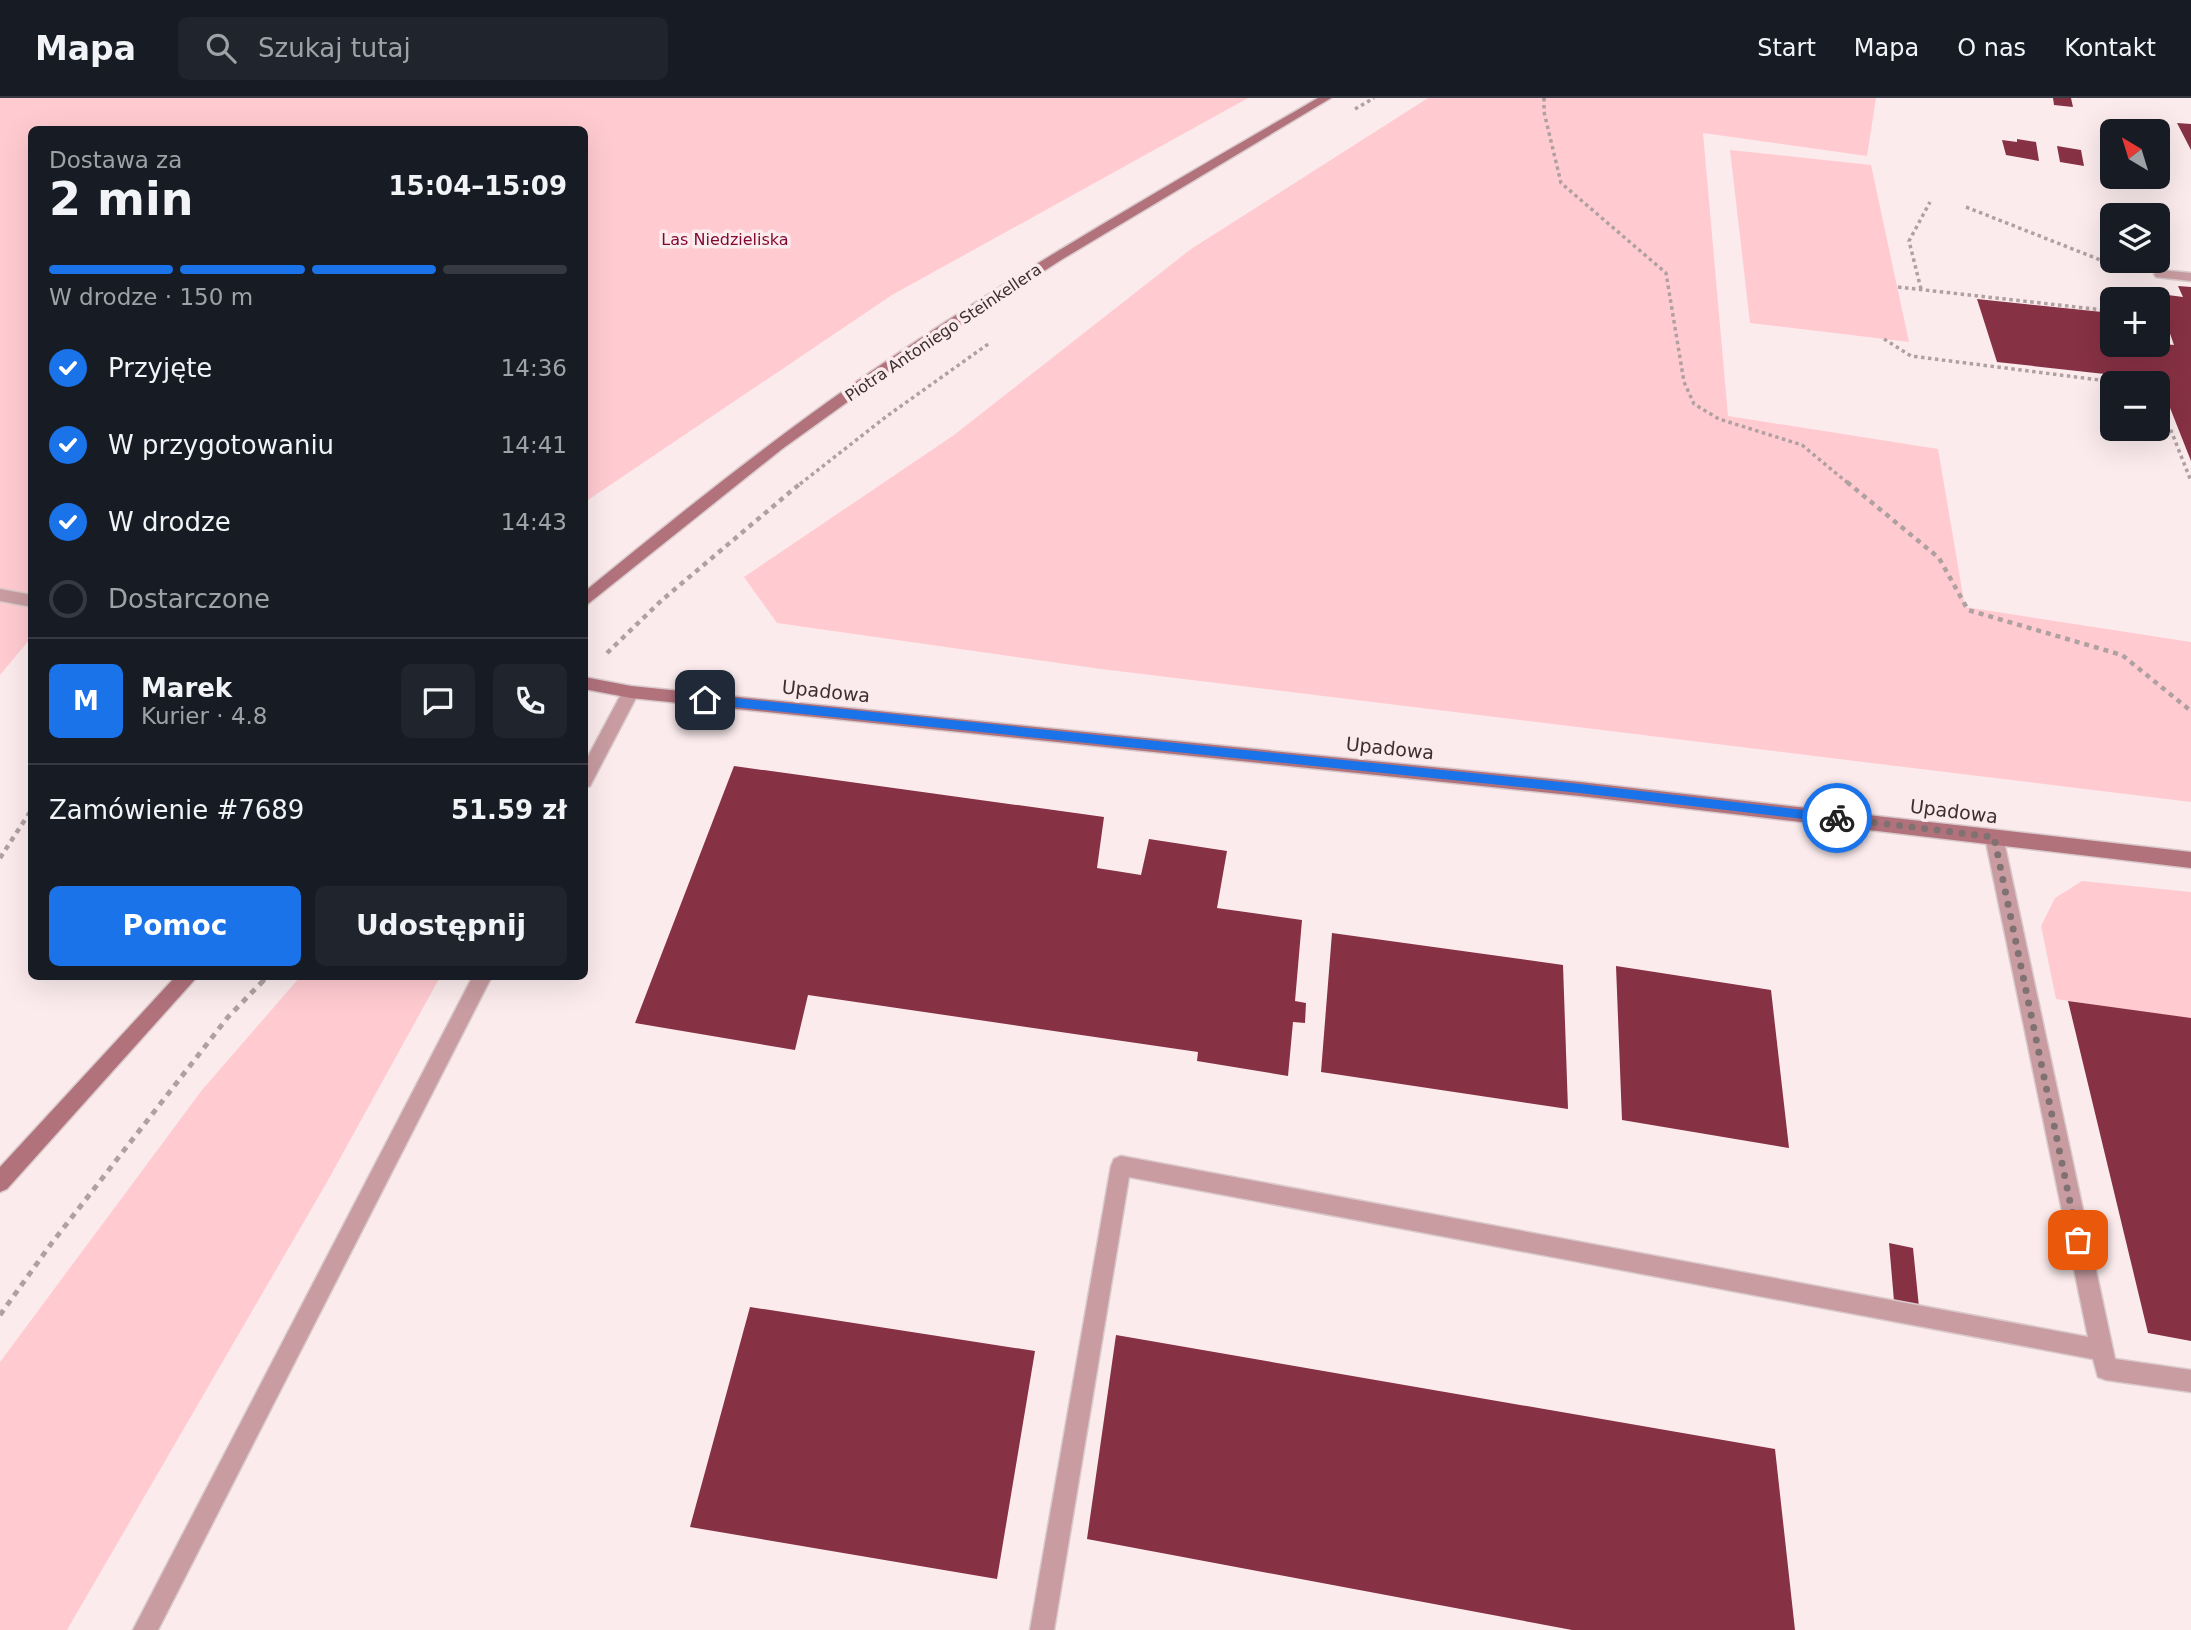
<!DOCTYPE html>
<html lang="pl">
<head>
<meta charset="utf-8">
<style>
	:root { --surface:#171b24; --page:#20242c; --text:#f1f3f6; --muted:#9ea1a6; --line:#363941; --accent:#1a73e8 }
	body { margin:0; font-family:"DejaVu Sans",sans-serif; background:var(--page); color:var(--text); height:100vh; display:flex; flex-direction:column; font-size:26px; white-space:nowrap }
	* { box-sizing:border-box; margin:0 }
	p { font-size:23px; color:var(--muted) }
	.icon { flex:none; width:38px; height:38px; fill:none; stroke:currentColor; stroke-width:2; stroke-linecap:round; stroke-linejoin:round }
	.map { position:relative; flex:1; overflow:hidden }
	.panel { position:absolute; left:28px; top:28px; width:560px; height:854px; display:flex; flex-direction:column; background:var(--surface); border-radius:10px; box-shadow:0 7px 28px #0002 }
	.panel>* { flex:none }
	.needle { width:46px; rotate:322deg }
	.controls { position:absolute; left:2100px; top:21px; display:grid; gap:14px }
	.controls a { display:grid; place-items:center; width:70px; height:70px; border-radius:10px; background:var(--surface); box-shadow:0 7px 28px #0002; font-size:35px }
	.pin { position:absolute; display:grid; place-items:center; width:60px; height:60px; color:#fff; margin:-30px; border-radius:14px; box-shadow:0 4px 10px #0006 }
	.courier { position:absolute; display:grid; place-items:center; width:70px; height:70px; margin:-35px; border:5px solid #1a73e8; border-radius:50%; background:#fff; color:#222; box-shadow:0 2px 9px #0007 }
	.summary em { font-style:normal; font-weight:700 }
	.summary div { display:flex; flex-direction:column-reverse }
	.summary { display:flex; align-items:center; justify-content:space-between; height:119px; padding:0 21px }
	h1 { font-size:46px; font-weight:700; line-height:52px }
	.bar { display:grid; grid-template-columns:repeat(4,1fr); gap:10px 7px; align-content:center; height:84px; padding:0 21px }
	.bar i { height:9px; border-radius:5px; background:var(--line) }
	.bar .selected { background:var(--accent) }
	.bar p { grid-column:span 4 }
	.line { display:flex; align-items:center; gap:18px; padding:0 21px; border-top:2px solid var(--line) }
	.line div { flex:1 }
	.round { display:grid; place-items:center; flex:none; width:74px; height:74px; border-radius:10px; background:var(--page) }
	ol { padding:0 21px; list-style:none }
	li { display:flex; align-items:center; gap:21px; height:77px }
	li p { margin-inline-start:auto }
	li .icon { padding:7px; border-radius:50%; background:var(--accent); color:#fff; stroke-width:4 }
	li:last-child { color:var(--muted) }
	li i { width:38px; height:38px; border:4px solid var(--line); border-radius:50% }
	.button { display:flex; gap:14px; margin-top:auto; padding:14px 21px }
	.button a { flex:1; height:80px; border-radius:10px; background:var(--accent); color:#fff; font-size:28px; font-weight:700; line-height:80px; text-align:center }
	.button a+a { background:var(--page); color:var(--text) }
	header { display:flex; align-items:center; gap:42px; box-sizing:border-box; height:98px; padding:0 35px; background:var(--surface); border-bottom:2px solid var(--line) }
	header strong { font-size:33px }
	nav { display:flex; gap:38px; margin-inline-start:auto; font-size:24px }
	.search { width:490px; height:63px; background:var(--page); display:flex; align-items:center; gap:18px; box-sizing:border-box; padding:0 24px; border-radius:10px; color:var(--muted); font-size:26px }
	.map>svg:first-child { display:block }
</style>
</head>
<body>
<header>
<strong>Mapa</strong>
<div class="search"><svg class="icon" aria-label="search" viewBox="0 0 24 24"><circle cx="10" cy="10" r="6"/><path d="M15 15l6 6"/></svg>Szukaj tutaj</div>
<nav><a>Start</a><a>Mapa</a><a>O nas</a><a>Kontakt</a></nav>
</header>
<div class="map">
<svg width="2191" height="1532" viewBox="0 0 2191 1532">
	<rect width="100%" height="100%" fill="#fbebed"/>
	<path fill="#ffcbd1" d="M0 0H1248L892 197 585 404 584 32H32L31 540 0 577Z
		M1428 0H1876L1867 58 1703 35 1728 318 1938 351 1965 509 2191 544V704L1101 571 777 525 744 479 954 337 1191 151Z
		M1730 52 1871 67 1909 244 1750 225Z
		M2082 783 2191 794V921L2056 901 2041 828 2055 800Z
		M300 879H440L327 1084 67 1532H0V1264L202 992Z"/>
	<path fill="#873144" d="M2053 0H2071L2073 9 2054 7Z
		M2177 25 2191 26V52Z
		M2017 41 2036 44 2039 63 2006 57 2002 42 2017 44Z
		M2057 48 2081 52 2084 68 2060 64Z
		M2178 188 2191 189V363L2159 282 1997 264 1977 201 2112 215V247H2158V230L2164 246 2174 247 2158 201 2153 195 2183 199Z
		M734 668 1104 719 1097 770 1141 777 1149 741 1227 753 1217 810 1302 822 1295 903 1306 905 1305 925 1293 924 1288 978 1197 963 1198 954 808 897 795 952 635 925Z
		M1332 835 1563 867 1568 1011 1321 974Z
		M1616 868 1771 892 1789 1050 1622 1022Z
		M2068 903 2191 920V1243L2148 1235Z
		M1889 1145 1913 1150 1919 1209 1894 1203Z
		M750 1209 1035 1253 997 1481 690 1429Z
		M1116 1237 1775 1351 1795 1532H1572L1087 1441Z"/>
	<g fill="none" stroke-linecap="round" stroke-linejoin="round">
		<defs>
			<path id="lane" d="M2160 172 2191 175V183L2156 179 2154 176Z
				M631 588 639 594 590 688 584 690V666L625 589Z
				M1994 732 2000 734 2003 739 2115 1261 2191 1272V1294L2106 1282 2098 1279 2093 1261 1129 1079 1054 1532H1030L1111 1068 1114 1061 1121 1058 2088 1239 1985 739 1988 734Z
				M473 878H492L158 1532H133Z"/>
			<path id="street" d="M0 491 32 497V509L0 503Z"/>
			<path id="secondary" d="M1318 0H1331L1061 162 903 264 782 351 584 509V494C672 422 760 351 853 286 1002 182 1161 91 1318 0Z
				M584 579 631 588 1580 684 2191 754V770L1580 698 631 600 584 591Z
				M176 878H198L7 1091 0 1094V1069Z"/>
		</defs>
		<use href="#lane" stroke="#d9c9cb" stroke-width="3"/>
		<use href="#street" stroke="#d9c9cb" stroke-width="3"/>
		<use href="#secondary" stroke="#d9c9cb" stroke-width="3"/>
		<path stroke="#afa0a1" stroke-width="3.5" stroke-dasharray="3.5 3.5" stroke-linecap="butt" d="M1544 0V14L1561 85 1666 175 1684 284 1694 306 1719 321 1802 347 1849 386
			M1355 11 1374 0
			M1966 109 2126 172
			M1898 189 2112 213
			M1921 191 1909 143 1930 104
			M1884 241 1911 258 2123 285
			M2158 328 2170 330 2191 383
			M800 386 887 318 991 244"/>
		<path stroke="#afa0a1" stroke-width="4.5" stroke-dasharray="5 5" stroke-linecap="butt" d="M1847 384 1939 460 1968 512 2122 557 2191 613
			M607 555 662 502 802 384
			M0 760 32 711
			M261 885 268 878"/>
		<path stroke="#afa0a1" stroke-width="5" stroke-dasharray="6 6" stroke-linecap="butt" d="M0 1217 51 1146 228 919 263 883"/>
		<use href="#lane" fill="#c89ca1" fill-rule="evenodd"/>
		<use href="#street" fill="#c89ca1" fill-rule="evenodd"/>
		<use href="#secondary" fill="#b1727c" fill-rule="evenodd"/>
	</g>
	<path fill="#1a73e8" d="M705 597 1580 686 1837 716 1843 720 1837 725 1580 695 705 606 699 602Z"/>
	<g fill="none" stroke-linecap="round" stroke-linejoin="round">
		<path stroke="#807172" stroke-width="7" stroke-dasharray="0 12.6" d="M1837 720 1994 739 2078 1142"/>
	</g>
	<g text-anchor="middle" stroke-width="7" stroke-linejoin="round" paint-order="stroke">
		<g font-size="16" fill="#7f0731" stroke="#fbebed">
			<text x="725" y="147">Las Niedzieliska</text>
		</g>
		<g font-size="16" fill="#3d2f30" stroke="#fbebed">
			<text transform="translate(943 234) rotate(-34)" y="6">Piotra Antoniego Steinkellera</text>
		</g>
		<g font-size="19" fill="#3d2f30" stroke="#fbebed">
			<text transform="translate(826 593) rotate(6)" y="7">Upadowa</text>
			<text transform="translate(1390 650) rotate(6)" y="7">Upadowa</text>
			<text transform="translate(1954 713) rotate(7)" y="7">Upadowa</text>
		</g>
	</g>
</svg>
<div class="controls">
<a><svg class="needle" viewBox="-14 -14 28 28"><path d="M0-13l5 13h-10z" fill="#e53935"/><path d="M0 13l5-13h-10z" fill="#9ea1a6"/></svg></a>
<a><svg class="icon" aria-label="layers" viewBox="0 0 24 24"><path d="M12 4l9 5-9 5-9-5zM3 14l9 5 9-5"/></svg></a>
<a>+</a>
<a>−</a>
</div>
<div class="pin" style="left:2078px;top:1142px;background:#ea580c"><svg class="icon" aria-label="bag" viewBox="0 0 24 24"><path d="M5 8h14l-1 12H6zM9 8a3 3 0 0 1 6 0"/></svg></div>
<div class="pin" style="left:705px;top:602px;background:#1f2937"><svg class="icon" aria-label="home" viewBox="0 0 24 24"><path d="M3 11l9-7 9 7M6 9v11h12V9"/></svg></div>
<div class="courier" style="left:1837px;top:720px"><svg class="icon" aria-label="bike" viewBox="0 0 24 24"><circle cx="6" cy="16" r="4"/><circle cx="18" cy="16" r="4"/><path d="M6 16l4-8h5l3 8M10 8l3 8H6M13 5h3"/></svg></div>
<section class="panel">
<div class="summary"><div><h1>2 min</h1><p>Dostawa za</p></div><em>15:04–15:09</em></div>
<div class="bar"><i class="selected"></i><i class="selected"></i><i class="selected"></i><i></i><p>W drodze · 150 m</p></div>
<ol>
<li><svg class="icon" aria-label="check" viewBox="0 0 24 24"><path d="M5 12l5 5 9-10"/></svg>Przyjęte<p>14:36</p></li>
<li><svg class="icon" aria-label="check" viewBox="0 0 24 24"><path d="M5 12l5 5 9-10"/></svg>W przygotowaniu<p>14:41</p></li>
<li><svg class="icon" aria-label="check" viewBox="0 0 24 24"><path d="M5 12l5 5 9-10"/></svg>W drodze<p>14:43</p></li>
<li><i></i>Dostarczone</li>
</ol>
<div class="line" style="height:126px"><b class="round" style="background:var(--accent);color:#fff">M</b><div><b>Marek</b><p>Kurier · 4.8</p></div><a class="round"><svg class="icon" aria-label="chat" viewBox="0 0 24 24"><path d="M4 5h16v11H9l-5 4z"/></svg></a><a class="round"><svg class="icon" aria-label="phone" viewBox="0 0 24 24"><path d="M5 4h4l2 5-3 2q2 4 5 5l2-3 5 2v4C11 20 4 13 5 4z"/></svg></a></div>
<div class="line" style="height:91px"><div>Zamówienie #7689</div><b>51.59 zł</b></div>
<div class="button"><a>Pomoc</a><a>Udostępnij</a></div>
</section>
</div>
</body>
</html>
